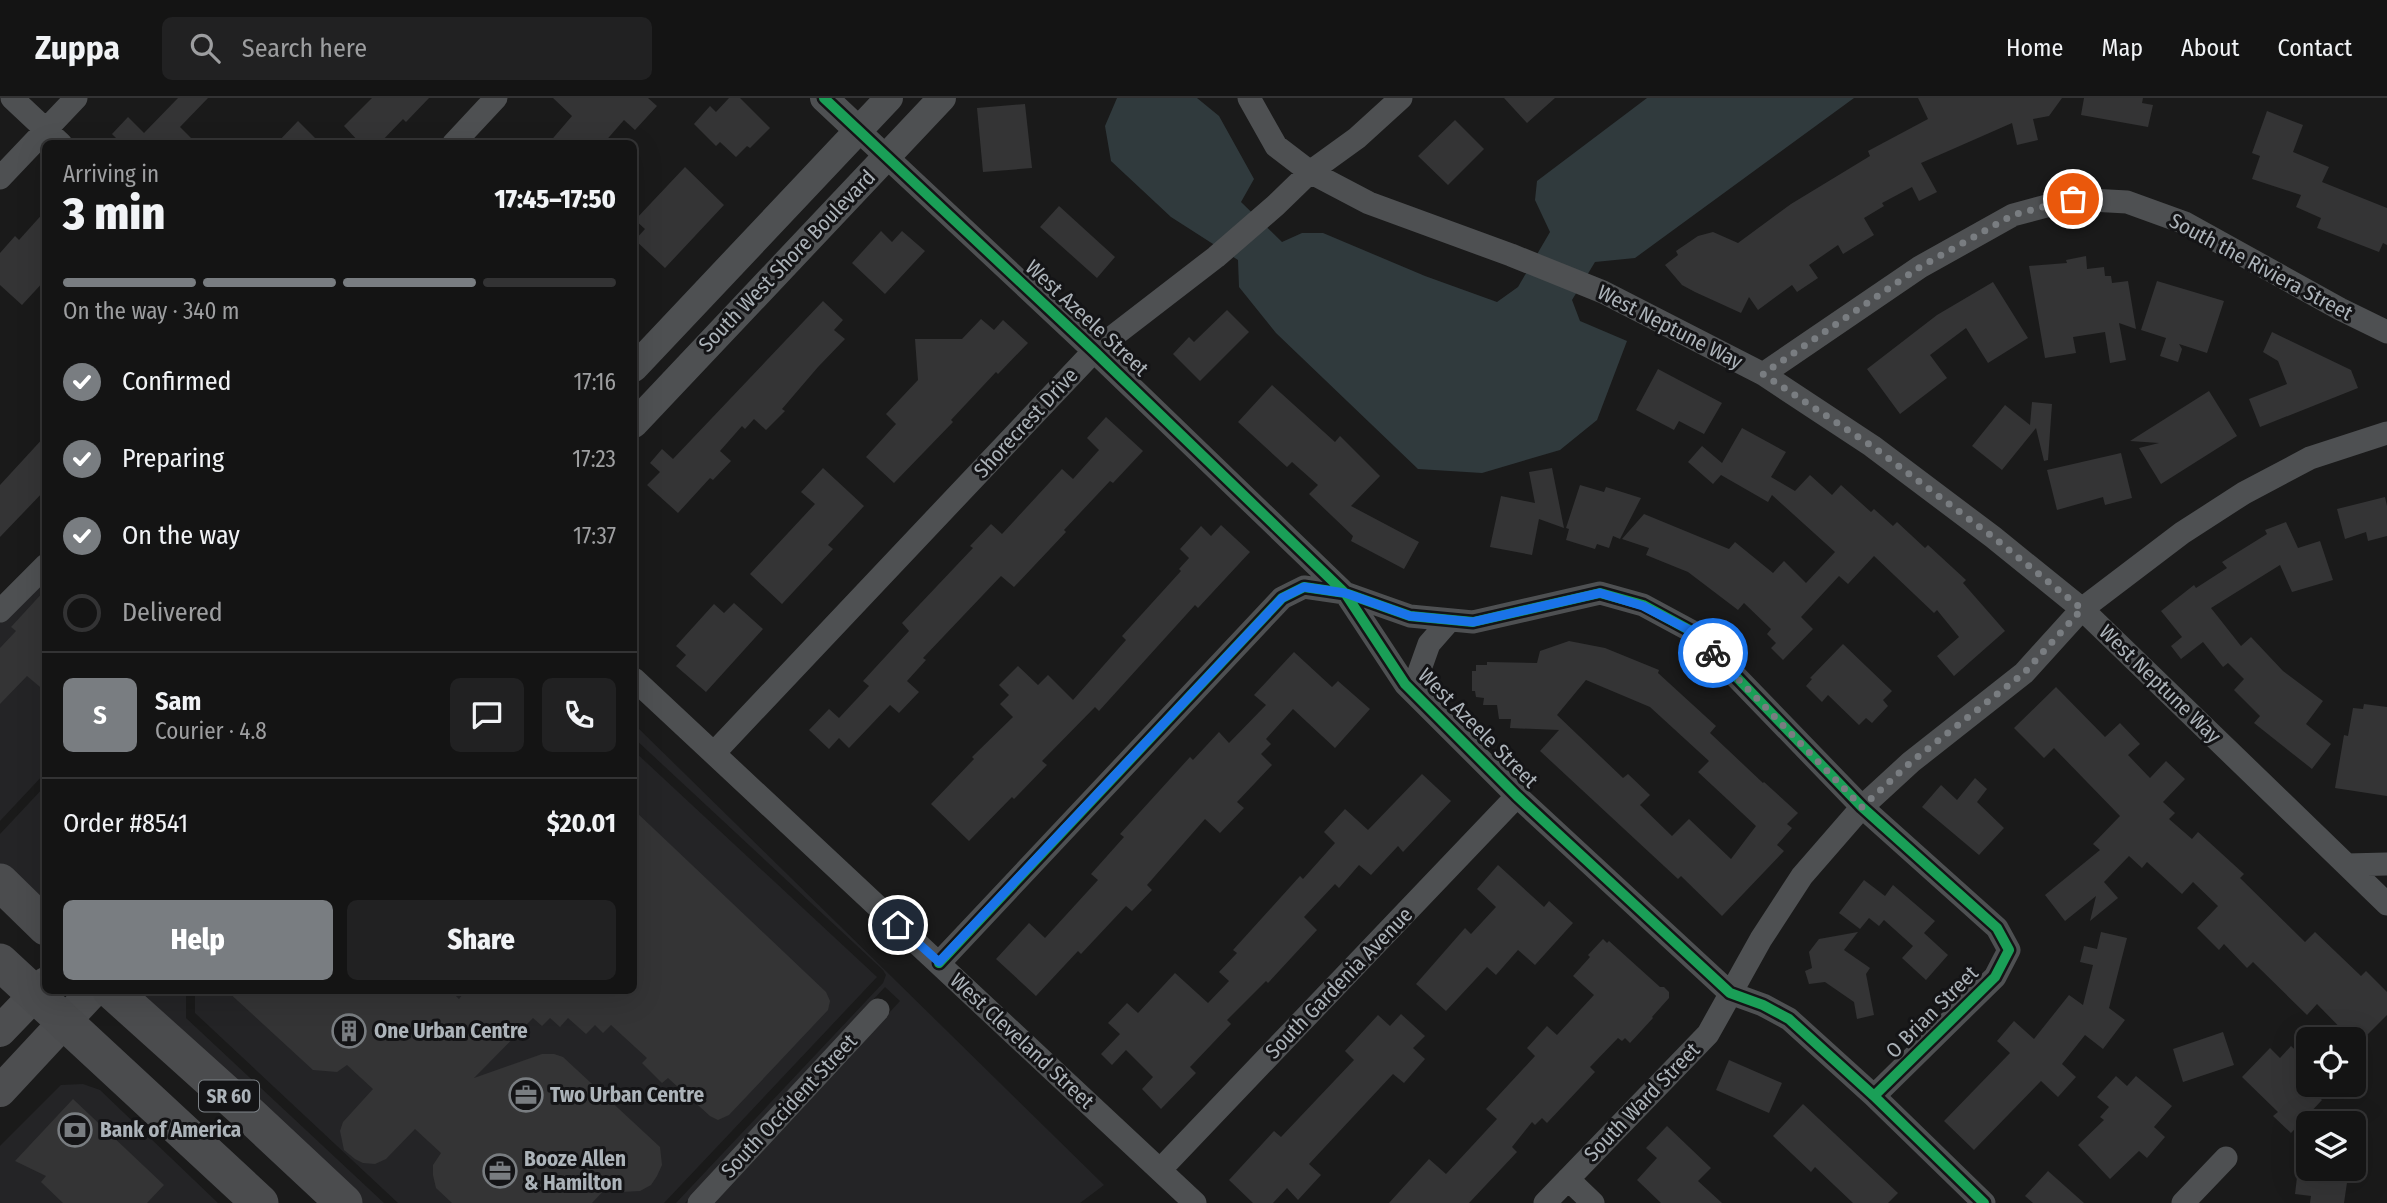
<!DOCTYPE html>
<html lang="en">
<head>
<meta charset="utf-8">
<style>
	:root { --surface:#141414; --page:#212122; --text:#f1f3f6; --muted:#9d9ea0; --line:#333334; --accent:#797d81 }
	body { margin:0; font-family:"Fira Sans Condensed",sans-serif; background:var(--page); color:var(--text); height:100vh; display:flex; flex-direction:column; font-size:26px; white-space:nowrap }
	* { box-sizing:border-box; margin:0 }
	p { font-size:23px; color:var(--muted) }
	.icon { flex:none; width:38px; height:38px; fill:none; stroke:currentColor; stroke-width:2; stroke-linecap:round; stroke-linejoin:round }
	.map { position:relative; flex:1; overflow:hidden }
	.panel { position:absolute; left:42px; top:42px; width:595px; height:854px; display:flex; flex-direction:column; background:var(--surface); border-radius:10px; box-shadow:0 7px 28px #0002,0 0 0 2px var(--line) }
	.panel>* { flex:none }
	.buttons { position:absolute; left:2296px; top:929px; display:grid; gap:14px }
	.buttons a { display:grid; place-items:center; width:70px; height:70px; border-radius:10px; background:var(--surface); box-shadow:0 7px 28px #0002,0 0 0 2px var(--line); font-size:35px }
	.pin { position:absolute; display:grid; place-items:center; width:60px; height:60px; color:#fff; margin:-30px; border:4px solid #fff; border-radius:50%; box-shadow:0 2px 7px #0007 }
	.courier { position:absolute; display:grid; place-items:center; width:70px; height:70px; margin:-35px; border:5px solid #1a73e8; border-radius:50%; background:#fff; color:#222; box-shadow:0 2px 9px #0007 }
	.headline em { font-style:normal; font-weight:800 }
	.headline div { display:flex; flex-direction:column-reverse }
	.headline { display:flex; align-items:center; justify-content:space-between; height:119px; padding:0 21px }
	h1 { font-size:46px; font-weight:800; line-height:52px }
	.bar { display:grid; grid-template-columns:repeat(4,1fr); gap:10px 7px; align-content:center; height:84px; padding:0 21px }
	.bar i { height:9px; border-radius:5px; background:var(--line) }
	.bar .current { background:var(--accent) }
	.bar p { grid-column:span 4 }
	.line { display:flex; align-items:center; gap:18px; padding:0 21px; border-top:2px solid var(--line) }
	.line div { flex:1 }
	.round { display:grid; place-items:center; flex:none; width:74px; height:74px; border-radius:10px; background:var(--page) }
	ol { padding:0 21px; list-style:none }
	li { display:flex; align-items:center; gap:21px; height:77px }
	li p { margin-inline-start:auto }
	li .icon { padding:7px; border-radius:50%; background:var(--accent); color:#fff; stroke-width:4 }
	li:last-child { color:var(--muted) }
	li i { width:38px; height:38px; border:4px solid var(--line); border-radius:50% }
	.button { display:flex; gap:14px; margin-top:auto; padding:14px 21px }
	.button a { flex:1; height:80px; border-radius:10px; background:var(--accent); color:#fff; font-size:28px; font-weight:800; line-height:80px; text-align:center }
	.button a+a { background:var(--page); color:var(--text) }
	header { display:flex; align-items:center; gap:42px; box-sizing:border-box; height:98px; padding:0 35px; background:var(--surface); border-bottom:2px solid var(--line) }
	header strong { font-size:33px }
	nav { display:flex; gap:38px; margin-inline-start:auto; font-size:24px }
	.search { width:490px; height:63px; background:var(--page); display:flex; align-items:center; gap:18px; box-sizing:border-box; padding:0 24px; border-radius:10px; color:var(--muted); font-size:26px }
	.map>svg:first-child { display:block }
</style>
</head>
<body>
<header>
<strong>Zuppa</strong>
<div class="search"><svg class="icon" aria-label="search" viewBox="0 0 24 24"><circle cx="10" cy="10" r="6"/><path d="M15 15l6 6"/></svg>Search here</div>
<nav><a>Home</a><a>Map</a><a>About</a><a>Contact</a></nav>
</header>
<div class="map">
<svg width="2387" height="1105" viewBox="0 0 2387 1105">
	<rect width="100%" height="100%" fill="#1a1a1a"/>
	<path fill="#242426" d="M45 478V675L0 723V524Z
		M634 626 1104 1087 1080 1105H713L900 903 885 889 685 1105H676L883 885 886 877 883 872 634 640Z
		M634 653 877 879 664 1105H398L195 915V893L634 892Z
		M45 688V812L0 767V736Z
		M129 893H186V920L384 1105H361Z
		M83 986 100 992 218 1105H0V1048L61 987Z"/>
	<path fill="#303a3d" d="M1117 0H1197L1219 18 1254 81 1241 104 1282 144 1302 135H1323L1425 178 1497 204 1518 189 1550 134 1535 102 1537 83 1647 0H1854L1635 160 1595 164 1572 202 1580 223 1627 243 1597 322 1560 352 1482 375 1418 371 1276 235 1239 189 1238 162 1171 119 1111 63 1105 28Z"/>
	<path fill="#343435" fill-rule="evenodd" d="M178 0H208L180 29 197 46H122L112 36 128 19 144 35Z
		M372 0H429L406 24 403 21 379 46H361L344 28Z
		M553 0H648L657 8 635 32 624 22 603 46H548L572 18Z
		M729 0H740L770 30 750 50 747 48 736 59 720 44 716 48 694 26 710 8 716 14Z
		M1504 0H1555L1527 25Z
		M1918 0H2062L2049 18 2033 21 2038 42 2017 47 2012 25 1921 65 1937 94 1919 103 1912 89 1882 105 1884 108 1864 120 1874 137 1843 156 1838 147 1809 167 1818 180 1797 194 1792 187 1758 212 1749 199 1741 215 1695 194 1682 187 1665 167 1678 157 1676 153 1698 138 1713 134 1738 145 1791 106 1870 58 1868 53 1928 21Z
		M2084 0H2143L2142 5 2153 7 2148 29 2081 17Z
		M1025 6 1032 70 983 74 977 10Z
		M2267 13 2303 27 2293 54 2329 69 2322 84 2387 110V147L2383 145 2379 154 2317 130 2321 120 2296 109 2301 97 2252 81 2260 58 2252 55Z
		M1455 22 1484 51 1448 87 1418 58Z
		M298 23 321 46H276Z
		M685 69 724 107 665 170 635 142 645 131 635 122Z
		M1059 108 1115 159 1097 180 1040 129Z
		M46 112V181L22 207 0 187V155L15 138 19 142Z
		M881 133 892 144 902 133 925 153 885 196 852 165Z
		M2086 158 2087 171 2104 169 2105 178H2111L2112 185 2128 183 2136 231 2119 225 2126 262 2110 265 2105 234 2073 239 2076 255 2045 260 2029 168 2067 165 2066 162Z
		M2157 183 2224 203 2207 255 2179 246 2182 251 2178 264 2160 258 2166 240 2141 232Z
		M1993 184 2028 240 1988 265 1966 230 1930 257 1947 280 1900 316 1867 271 1937 217Z
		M823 203 843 222 834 232 845 241 818 269 782 311 785 313 766 332 754 321 745 331 742 328 720 353 731 363 713 382 710 380 678 415 647 387 660 374 650 365 662 351 673 361Z
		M1227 212 1249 234 1200 283 1173 256 1189 239 1194 244Z
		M981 221 994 232 1003 222 1028 245 998 276 996 274 951 322 953 324 894 385 866 359 896 326 886 316 918 282 915 241H962Z
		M2272 234 2351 272 2358 290 2260 329 2249 301 2287 286 2278 263 2263 254Z
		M1658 271 1722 305 1704 336 1679 323 1674 332 1636 312Z
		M1272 287 1335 344 1340 338 1380 378 1351 408 1419 444 1404 471 1351 443 1353 438 1309 396 1318 387 1292 364 1287 369 1238 324Z
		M2209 293 2237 338 2161 386 2139 350 2159 345 2130 343Z
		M2032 304 2052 306 2048 362 2044 363 2036 330 2002 372 1972 348 2005 307 2030 327Z
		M1106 319 1143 353 1113 385 1110 383 1064 432 1066 434 1014 489 1001 478 923 560 926 562 907 583 919 594 899 615 890 607 849 650 839 640 829 651 809 632 829 611 839 620 869 588 863 583 909 533 902 525 973 450 970 448 991 426 1002 436 1062 371 1073 381 1099 352 1087 340Z
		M1742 330 1786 354 1771 379 1795 393 1810 377 1832 397 1841 387 1871 414 1874 411 1893 428 1897 424 1925 450 1928 447 1966 482 1963 485 2005 533 1954 578 1937 558 1959 539 1937 512 1934 515 1874 458 1848 486 1839 478 1801 519 1813 531 1783 562 1771 550 1776 545 1767 536 1771 531 1744 505 1738 512 1688 474 1646 457 1649 450 1622 441 1644 416 1729 451 1735 444 1773 475 1784 463 1806 485 1835 454 1772 397 1768 404 1721 377 1713 386 1688 364 1702 348 1722 365Z
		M46 337V391L0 439V387Z
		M2121 355 2132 400 2105 407 2103 399 2057 412 2047 372Z
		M823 370 864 408 828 447 833 451 782 506 750 476 815 406 801 394Z
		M1552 370 1564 430 1539 421 1532 457 1490 449 1501 398 1535 405 1529 374Z
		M1580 387 1604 394 1606 389 1641 400 1620 441 1613 438 1609 450 1597 446 1595 451 1566 442 1569 431 1566 430Z
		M2385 399 2387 408V438L2368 443 2366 434 2345 441 2337 411Z
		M2286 424 2298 450 2320 443 2333 482 2292 494 2280 467 2211 510 2241 548 2251 539 2283 573 2323 603 2306 626 2331 646 2312 671 2254 625 2260 618 2234 592 2244 581 2228 565 2223 569 2203 544 2181 561 2171 548 2182 539 2161 513 2194 487 2196 490 2227 470 2222 464 2267 436 2265 432Z
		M1221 427 1250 454 1198 510 1195 507 1099 613 1095 609 1042 663 1047 667 1014 701 1012 699 969 743 931 706 974 661 972 659 1013 619 1000 606 1009 597 999 587 1018 568 1038 587 1048 577 1073 602 1126 542 1122 538 1181 473 1179 471 1189 460 1180 451 1201 428 1211 438Z
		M46 491V594L27 578 0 606V550L16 533 11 529Z
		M734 505 763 531 706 594 676 568 686 557 676 548 714 506 724 515Z
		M1569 543 1605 550 1659 572 1658 575 1716 628 1710 635 1763 685 1764 684 1798 715 1787 726 1792 730 1777 747 1784 753 1722 818 1681 778 1678 781 1540 653 1559 632 1510 630 1511 621H1499L1497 607H1483L1484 600 1476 599 1475 593H1472V573H1476V567H1487V564L1537 565 1540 553ZM1586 582 1650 609 1709 663 1698 674 1756 728 1731 761 1689 721 1672 738 1640 707 1650 697 1628 676 1623 680 1557 617Z
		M1843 546 1892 593 1883 602 1888 608 1872 625 1866 620 1859 627 1828 597 1822 604 1806 588 1812 581 1810 580Z
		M1294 554 1332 589 1338 583 1370 611 1335 650 1293 611 1266 641 1271 646 1261 656 1272 667 1237 704 1244 710 1220 735 1205 721 1147 787 1152 792 1132 813 1126 808 1081 856 1078 853 1036 898 996 861 1029 825 1045 840 1098 782 1091 776 1124 739 1120 736 1190 659 1193 662 1219 634 1229 645 1266 607 1254 597Z
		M2056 589 2105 639 2120 625 2140 646 2128 657 2150 680 2166 663 2185 681 2163 704 2175 715 2169 721 2192 741 2198 734 2244 776 2240 780 2305 844 2315 834 2361 878 2366 873 2387 894V917L2357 947 2317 906 2307 917 2253 864 2247 870 2224 846 2219 852 2197 830 2218 808 2193 784 2182 796 2147 764 2142 770 2129 758 2104 784 2118 800 2090 823 2096 798 2065 823 2045 797 2100 752 2093 746 2120 718 2054 650 2044 660 2014 630Z
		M2364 606 2387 609V698L2335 690 2344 637 2348 638 2353 610 2363 611Z
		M1422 676 1451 703 1403 754 1398 748 1371 777 1359 767 1339 790 1335 786 1304 819 1317 832 1268 885 1266 883 1227 922 1231 926 1190 969 1196 975 1161 1011 1142 991 1153 979 1126 952 1112 967 1101 956 1120 936 1108 925 1127 905 1138 915 1175 875 1208 905 1229 883 1219 874 1237 855 1233 852 1300 778 1303 781 1335 745 1324 734 1345 711 1368 732Z
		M1975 680 1987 691 1977 704 2004 730 1979 757 1922 709 1941 687 1957 702Z
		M634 712 826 894 830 903 828 912 729 1017 718 1022 710 1018 668 980 662 985 642 965 647 960 611 927 603 935 595 927 586 936 568 920 560 929 550 920 542 928 533 920 474 980 542 956H554L563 959 660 1049 662 1067 657 1078 651 1087 640 1093 621 1094 609 1087 592 1105H452L436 1090 433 1077V1067L441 1055 415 1031 386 1061 375 1066 363 1065 355 1061 344 1052 340 1033 343 1024 373 991 347 967 337 974 313 972 226 892H450L459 901 466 892H634Z
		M1498 767 1544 809 1549 803 1573 825 1535 867 1518 852 1496 877 1487 869 1446 913 1416 886 1465 830 1471 836 1496 809 1477 791Z
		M1864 782 1885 798 1893 787 1935 823 1924 835 1948 857 1926 882 1902 860 1913 848 1884 822 1879 828 1869 820 1860 831 1839 815Z
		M1858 834 1844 852 1870 870 1866 876 1874 917 1857 921 1854 904 1825 884 1809 886 1805 873 1812 870 1809 854 1819 841Z
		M2101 834 2127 840 2109 910 2125 922 2103 951 2085 937 2062 966 2076 979 2058 999 2041 983 1974 1052 1944 1023 2010 955 1997 943 2014 923 2034 941 2069 897 2083 907 2093 867 2080 864 2084 848 2097 851Z
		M1603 841 1607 845 1609 843 1660 889H1664L1669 894V900L1652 919 1653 920 1630 945 1625 940 1622 943 1618 940 1590 969 1595 974 1547 1025 1542 1020 1535 1027 1532 1024 1512 1049 1517 1054 1469 1105H1389L1429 1061 1446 1076 1497 1021 1486 1011 1535 958 1527 950 1547 928 1557 937 1594 897 1573 878 1590 859 1588 857Z
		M1401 916 1425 938 1413 950 1425 961 1404 985 1393 976 1309 1066 1321 1077 1298 1102 1287 1090 1273 1105H1253L1229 1082 1274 1033 1281 1039 1354 962 1345 953 1378 917 1390 928Z
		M2223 934 2234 967 2183 984 2173 951Z
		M2291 948 2308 964V973L2300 981 2322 1002 2291 1035 2273 1018 2278 1014 2242 979 2270 950 2280 960Z
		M1729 962 1782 985 1769 1015 1716 992Z
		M2116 978 2127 988 2136 978 2172 1008 2154 1029 2165 1039 2147 1060 2139 1053 2110 1081 2078 1047 2104 1022 2100 1019 2109 1009 2097 999Z
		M73 1001 164 1087 147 1105H63L41 1084 46 1078 15 1063Z
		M1803 1006 1898 1095 1888 1105H1853L1815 1069 1811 1074 1773 1038Z
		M1667 1028 1711 1070 1698 1083 1722 1105H1661L1637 1082 1657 1060 1646 1050Z
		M2298 1071H2349L2344 1105H2310L2311 1098 2295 1096Z
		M2048 1073 2084 1105H2033L2025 1098Z"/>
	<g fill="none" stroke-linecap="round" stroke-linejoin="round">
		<path stroke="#4e5052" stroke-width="23" d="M12 0 61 46
			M1249 0 1276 48 1310 74 1369 105 1511 157 1603 194 1763 276 1872 348 1993 439 2082 511 2387 806
			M858 32 1094 253 1345 495 1405 586 1517 698 1730 895 1763 907 1789 921 1874 998 1984 1105
			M453 46 496 0
			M0 80 76 0
			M1763 276 1920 169 2013 117 2073 101 2127 104 2185 125 2340 211 2387 234
			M0 513 46 467
			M634 581 1195 1105
			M1422 602 1419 574 1429 546 1450 522
			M714 655 1094 253 1216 159 1276 107 1310 74 1357 40 1401 0
			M2347 767 2387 766
			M939 865 1282 500 1304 489 1345 495 1410 518 1473 524 1600 495 1643 507 1693 534 1862 709 1997 830 2009 852 1995 879 1874 998
			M1160 1072 1517 698
			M1568 1081 1593 1105
			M699 1105 878 912
			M1545 1105 1708 936 1761 841 1802 778 1862 709 1911 664 2024 575 2082 511 2182 435 2244 395 2310 360 2387 335
			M2183 1105 2226 1060"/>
		<path stroke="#4e5052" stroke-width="28" d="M824 0 858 32
			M634 270 889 0
			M634 326 942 0"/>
		<path stroke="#4d4e50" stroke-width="32" d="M0 933 46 885
			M0 993 94 892"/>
		<path stroke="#4b4c4e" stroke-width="37" d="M0 784 46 829
			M0 864 260 1105
			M111 892 251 1018 344 1105"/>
		<defs>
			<path id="cycleway" d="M824 0 1094 253 1345 495 1405 586 1517 698 1730 895 1763 907 1789 921 1874 998 1984 1105
				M939 865 1282 500 1304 489 1345 495 1410 518 1473 524 1600 495 1643 507 1693 534 1862 709 1997 830 2009 852 1995 879 1874 998"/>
		</defs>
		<use href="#cycleway" stroke="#141416" stroke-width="15"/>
		<use href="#cycleway" stroke="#1a9f57" stroke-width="10"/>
	</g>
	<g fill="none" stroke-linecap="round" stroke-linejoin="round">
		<path stroke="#797d81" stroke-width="7" stroke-dasharray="0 12.6" d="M1713 555 1862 709 1911 664 2024 575 2082 511 1993 439 1872 348 1763 276 1920 169 2013 117 2073 101"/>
		<path stroke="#1a73e8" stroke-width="9" d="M898 827 939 864 1282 500 1304 489 1345 495 1410 518 1473 524 1600 495 1643 508 1693 534 1713 555"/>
	</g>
	<defs>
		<symbol id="building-ring" viewBox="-11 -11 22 22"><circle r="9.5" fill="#141416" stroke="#797d81" stroke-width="1.5"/><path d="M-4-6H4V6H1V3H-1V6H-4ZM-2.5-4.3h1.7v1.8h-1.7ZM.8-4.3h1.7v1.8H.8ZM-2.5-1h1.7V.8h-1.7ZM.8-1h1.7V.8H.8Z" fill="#797d81"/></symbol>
		<symbol id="office-ring" viewBox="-11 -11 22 22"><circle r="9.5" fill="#141416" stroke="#797d81" stroke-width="1.5"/><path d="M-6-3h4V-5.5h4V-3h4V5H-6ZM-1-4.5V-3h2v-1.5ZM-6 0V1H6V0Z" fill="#797d81"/></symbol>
		<symbol id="bank-ring" viewBox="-11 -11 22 22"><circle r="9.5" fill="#141416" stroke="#797d81" stroke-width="1.5"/><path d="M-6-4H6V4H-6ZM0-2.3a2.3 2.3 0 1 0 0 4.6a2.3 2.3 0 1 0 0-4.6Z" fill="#797d81"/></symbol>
	</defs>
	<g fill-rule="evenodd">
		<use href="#building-ring" x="330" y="914" width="38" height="38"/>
		<use href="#office-ring" x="507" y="978" width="38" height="38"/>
		<use href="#bank-ring" x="56" y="1013" width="38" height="38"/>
		<use href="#office-ring" x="481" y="1054" width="38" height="38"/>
	</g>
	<g text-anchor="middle" stroke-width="6" stroke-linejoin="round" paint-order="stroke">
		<rect fill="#141416" stroke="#7e8388" stroke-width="2" x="199" y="982.5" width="60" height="31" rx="5"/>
		<g font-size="19" font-weight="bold" fill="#acb3b9">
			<text x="229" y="1005">SR 60</text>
		</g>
		<g font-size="21" fill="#acb3b9" stroke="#141416">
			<text transform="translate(787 163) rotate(-46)" y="7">South West Shore Boulevard</text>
			<text transform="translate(2261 169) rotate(28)" y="7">South the Riviera Street</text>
			<text transform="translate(1087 220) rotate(43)" y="7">West Azeele Street</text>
			<text transform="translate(1670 229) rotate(27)" y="7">West Neptune Way</text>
			<text transform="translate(1026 325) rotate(-47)" y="7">Shorecrest Drive</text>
			<text transform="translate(2160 586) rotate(44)" y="7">West Neptune Way</text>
			<text transform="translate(1478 630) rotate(45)" y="7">West Azeele Street</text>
			<text transform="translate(1339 885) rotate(-46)" y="7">South Gardenia Avenue</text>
			<text transform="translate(1932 914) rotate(-45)" y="7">O Brian Street</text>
			<text transform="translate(1022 943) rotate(43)" y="7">West Cleveland Street</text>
			<text transform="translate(1642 1004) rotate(-46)" y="7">South Ward Street</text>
			<text transform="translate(789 1008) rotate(-47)" y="7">South Occident Street</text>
		</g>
		<g font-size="21" font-weight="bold" fill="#acb3b9" stroke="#141416" text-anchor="start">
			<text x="374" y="940">One Urban Centre</text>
			<text x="550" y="1004">Two Urban Centre</text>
			<text x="100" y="1039">Bank of America</text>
			<text x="524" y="1068">Booze Allen<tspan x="524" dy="24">&amp; Hamilton</tspan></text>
		</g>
	</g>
</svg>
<div class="buttons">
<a><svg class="icon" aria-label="locate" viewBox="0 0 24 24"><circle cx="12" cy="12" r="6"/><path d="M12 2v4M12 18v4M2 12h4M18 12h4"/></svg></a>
<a><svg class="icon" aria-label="layers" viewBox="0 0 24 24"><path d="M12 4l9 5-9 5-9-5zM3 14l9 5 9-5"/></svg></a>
</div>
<div class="pin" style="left:2073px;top:101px;background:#ea580c"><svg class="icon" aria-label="bag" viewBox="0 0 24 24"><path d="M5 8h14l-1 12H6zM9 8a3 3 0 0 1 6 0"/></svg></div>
<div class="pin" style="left:898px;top:827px;background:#1f2937"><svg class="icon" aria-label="home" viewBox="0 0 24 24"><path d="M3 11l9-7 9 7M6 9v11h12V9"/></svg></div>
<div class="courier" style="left:1713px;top:555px"><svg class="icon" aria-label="bike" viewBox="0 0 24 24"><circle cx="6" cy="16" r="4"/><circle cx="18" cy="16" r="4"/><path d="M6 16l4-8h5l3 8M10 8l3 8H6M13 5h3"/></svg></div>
<section class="panel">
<div class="headline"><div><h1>3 min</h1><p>Arriving in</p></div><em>17:45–17:50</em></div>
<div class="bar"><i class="current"></i><i class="current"></i><i class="current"></i><i></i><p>On the way · 340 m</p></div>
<ol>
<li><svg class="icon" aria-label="check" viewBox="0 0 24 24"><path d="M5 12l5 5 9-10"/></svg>Confirmed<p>17:16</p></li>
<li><svg class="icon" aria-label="check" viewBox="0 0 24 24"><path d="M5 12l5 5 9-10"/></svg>Preparing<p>17:23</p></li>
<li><svg class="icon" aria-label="check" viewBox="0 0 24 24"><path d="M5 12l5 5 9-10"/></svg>On the way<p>17:37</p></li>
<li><i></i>Delivered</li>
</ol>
<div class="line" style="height:126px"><b class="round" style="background:var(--accent);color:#fff">S</b><div><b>Sam</b><p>Courier · 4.8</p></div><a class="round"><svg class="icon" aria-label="chat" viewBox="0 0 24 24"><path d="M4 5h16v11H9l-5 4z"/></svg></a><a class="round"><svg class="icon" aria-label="phone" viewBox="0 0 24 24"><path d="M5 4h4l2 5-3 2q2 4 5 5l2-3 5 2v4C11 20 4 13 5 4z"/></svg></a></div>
<div class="line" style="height:91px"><div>Order #8541</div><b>$20.01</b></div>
<div class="button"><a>Help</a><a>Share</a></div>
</section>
</div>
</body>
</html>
